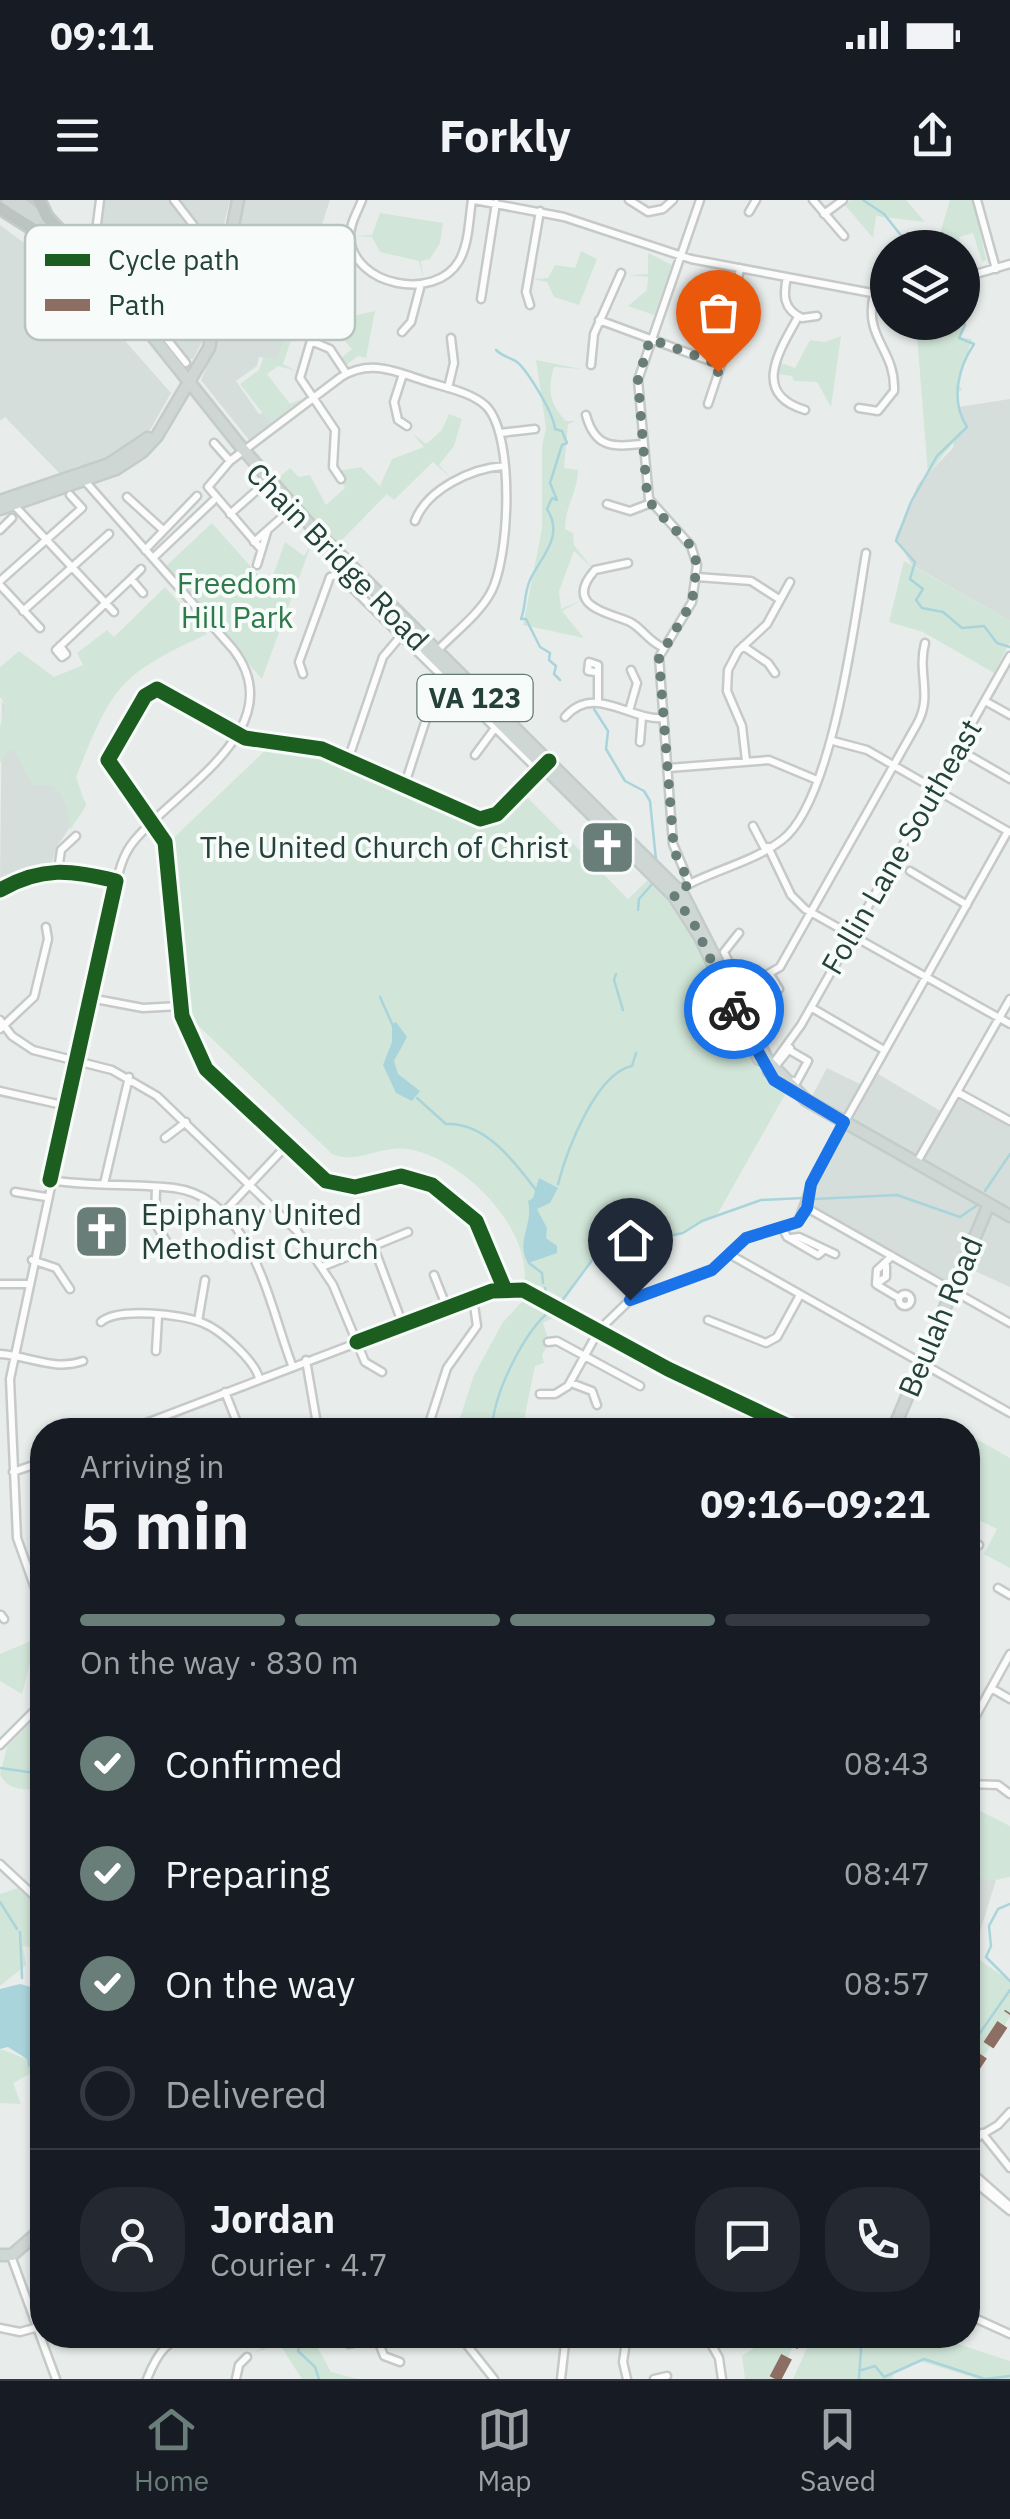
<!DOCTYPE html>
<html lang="en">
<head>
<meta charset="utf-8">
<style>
	:root { --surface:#171b24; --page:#242831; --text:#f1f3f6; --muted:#9ea1a6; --line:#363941; --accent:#697e78 }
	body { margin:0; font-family:"IBM Plex Sans",sans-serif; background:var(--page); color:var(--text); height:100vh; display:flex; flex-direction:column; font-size:38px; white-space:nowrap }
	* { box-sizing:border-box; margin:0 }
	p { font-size:32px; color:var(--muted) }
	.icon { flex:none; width:55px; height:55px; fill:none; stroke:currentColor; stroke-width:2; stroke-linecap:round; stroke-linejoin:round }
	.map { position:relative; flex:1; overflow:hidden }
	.side { position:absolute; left:30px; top:1218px; width:950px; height:930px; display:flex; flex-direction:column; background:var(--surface); border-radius:40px; box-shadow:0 2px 8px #0004 }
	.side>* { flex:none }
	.fabs { position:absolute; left:870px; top:30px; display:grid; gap:20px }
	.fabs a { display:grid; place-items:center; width:110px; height:110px; border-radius:50%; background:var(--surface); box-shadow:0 2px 8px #0004; font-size:50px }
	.pin { position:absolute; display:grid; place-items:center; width:85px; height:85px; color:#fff; margin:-102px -42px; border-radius:50% 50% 50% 0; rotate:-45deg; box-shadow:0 0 10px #0007 }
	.pin .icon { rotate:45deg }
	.courier { position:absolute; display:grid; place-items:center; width:100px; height:100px; margin:-50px; border:8px solid #1a73e8; border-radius:50%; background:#fff; color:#222; box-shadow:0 2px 12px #0007 }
	.head em { font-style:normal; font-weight:800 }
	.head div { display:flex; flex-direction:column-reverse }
	.head { display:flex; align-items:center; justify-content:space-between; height:170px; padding:0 50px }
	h1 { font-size:65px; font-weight:800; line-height:75px }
	.bar { display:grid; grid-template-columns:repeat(4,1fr); gap:15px 10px; align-content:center; height:120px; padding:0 50px }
	.bar i { height:12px; border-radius:8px; background:var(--line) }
	.bar .selected { background:var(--accent) }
	.bar p { grid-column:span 4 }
	.line { display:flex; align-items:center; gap:25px; padding:0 50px; border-top:2px solid var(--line) }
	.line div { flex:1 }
	.round { display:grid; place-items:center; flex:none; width:105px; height:105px; border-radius:40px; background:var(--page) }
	ol { padding:0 50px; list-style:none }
	li { display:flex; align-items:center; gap:30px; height:110px }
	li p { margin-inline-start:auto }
	li .icon { padding:10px; border-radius:50%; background:var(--accent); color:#fff; stroke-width:4 }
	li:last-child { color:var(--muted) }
	li i { width:55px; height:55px; border:5px solid var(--line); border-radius:50% }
	.status { display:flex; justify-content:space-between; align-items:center; height:70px; padding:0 50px; background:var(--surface); direction:ltr }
	.status svg { height:28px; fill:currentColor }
	header { display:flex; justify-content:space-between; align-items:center; height:130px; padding:0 50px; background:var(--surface); font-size:45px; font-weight:800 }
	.tabs { display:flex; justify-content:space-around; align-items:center; height:140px; border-top:2px solid var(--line); background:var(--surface); font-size:28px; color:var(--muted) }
	.tabs a { display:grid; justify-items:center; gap:5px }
	.tabs .selected { color:var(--accent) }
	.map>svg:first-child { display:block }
</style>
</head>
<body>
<div class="status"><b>09:11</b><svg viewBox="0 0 49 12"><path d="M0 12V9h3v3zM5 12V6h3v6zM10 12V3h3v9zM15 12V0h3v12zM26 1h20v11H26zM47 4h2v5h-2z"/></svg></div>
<header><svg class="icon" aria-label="menu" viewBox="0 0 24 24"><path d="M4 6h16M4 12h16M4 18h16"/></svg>Forkly<svg class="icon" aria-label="share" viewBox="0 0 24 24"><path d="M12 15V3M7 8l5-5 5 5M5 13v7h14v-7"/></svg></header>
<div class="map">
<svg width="1010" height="2179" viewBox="0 0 1010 2179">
	<rect width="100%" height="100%" fill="#e8edeb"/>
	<path fill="#d6dedb" d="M105 0H168L216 65 202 142 193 159H188L158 121 146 94 98 43Z
		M180 0H230L219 45 210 38Z
		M243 0H330L277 161 259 157 257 166 236 181 259 214 264 212 273 224 249 240 201 180 213 152Z
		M0 25 66 74 171 193 150 230 108 260 76 267 62 276 5 217 0 221Z
		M1010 199V421L912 365 895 338 918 284 953 248 958 207Z
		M2 501 86 603 56 648 52 663 28 668 0 682Z
		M827 868 864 886 873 871 944 913 955 894 1010 924V1087L959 1064 947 1084 807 1005 809 982 851 919 812 896Z
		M968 1676 996 1680 973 1754 968 1752Z"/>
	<path fill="#d1e6d8" d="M851 0H906L925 22 876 16 873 38 845 5Z
		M950 0H973L986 60 982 62 973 33 959 37 962 47H936Z
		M380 13 443 23 440 43 430 59 421 61 424 81 419 61 380 52 372 37 353 36 372 35Z
		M581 51 597 59 579 105 554 97 547 82 532 79 548 78 555 65 575 68Z
		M648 53 672 65 654 115 628 106 647 90 648 77 629 75 648 74Z
		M308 64 347 77 353 116 375 111 366 158 358 156 346 165 341 158 352 149 338 134 348 118 335 107 334 102 346 99 343 80 314 71 283 164 296 171 278 166 267 174 290 204 303 198 271 224 240 184 259 170 264 156 277 160Z
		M963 120 965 123 959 137 972 139 957 183 962 190 956 193 966 227 928 274 916 123Z
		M841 136 831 207 817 182 794 181 792 176 777 174 779 162 795 168 810 140 825 142Z
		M536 160 581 169 554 167C548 188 548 203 566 221H576L568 224 564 268 578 270C578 291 565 306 565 329L573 333 574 345 591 367 574 351 559 391 561 409 582 400 562 411 584 438 523 425 542 329V246L546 228Z
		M449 214 462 219 454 246 439 265 451 278 433 262 394 300 387 294 337 345 277 279 290 268 299 277 310 275 326 305 345 288 337 271 361 267 380 286 392 259 424 247 412 233 426 244 442 230Z
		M212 323 269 387 285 342 304 356 311 345 262 479 164 368Z
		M904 361 1010 421V442L994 473 923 432 889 422Z
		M165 387 207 434C117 476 113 486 76 577L86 606 70 630C68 610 67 599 52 585H33L14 550 7 551 0 563V527L6 505 0 497V467L19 451 54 477 83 465 77 453 107 430 114 437Z
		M273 543C350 546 415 602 489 619L520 590 628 699 654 674 673 694 767 872 787 891 717 1015 678 1035 595 1056 565 1100 538 1085 533 1092 561 1108 557 1116 543 1123 549 1143 542 1155 544 1163 535 1166 522 1230H454L436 1223 438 1219 457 1227 474 1175 503 1122 530 1093 523 1090C537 1032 463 957 407 949 379 945 358 965 332 954L181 809 165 646Z
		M971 1236 1010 1258V1368L984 1354 997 1329 968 1315Z
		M42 1436V1445L31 1458 22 1494 0 1481V1454Z
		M31 1522 42 1528V1588C26 1592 5 1589 0 1574L7 1547Z
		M968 1605 1010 1626V1677L996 1680 968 1676Z
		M18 1688 42 1709V1737L37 1748 23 1746 26 1765 0 1786V1694Z
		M968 1752 1010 1781V1817L968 1880Z
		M0 1849 27 1859 28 1868 42 1851V1904L32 1901 39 1869 13 1883 21 1904 0 1903Z
		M269 2135 313 2139 331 2172 358 2179H302L280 2145 255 2152 271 2143Z
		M773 2135H798L778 2179H745L742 2156Z
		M813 2135H931L1010 2161V2179H978L920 2161 894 2172 892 2179H793Z"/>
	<path fill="#a9d4db" d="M396 822 407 837 394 861 398 874 420 891 412 901 396 893 383 865 392 842V824Z
		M539 978 558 988 550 1003 537 1009 547 1028 546 1038 557 1046V1053L528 1063C515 1042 534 1024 528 1001L533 998Z
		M20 1784 42 1790V1851L28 1868 27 1859 8 1847 0 1849V1789Z"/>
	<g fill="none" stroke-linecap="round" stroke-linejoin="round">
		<path stroke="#a9d4db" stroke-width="2.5" d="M863 0 884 14 911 48
			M962 103V108
			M962 117 965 125 959 138 974 144C958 168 950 201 967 227L937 256 911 302 896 341 915 362 910 379 923 389 916 400 922 408 943 412 962 428 984 426 997 443 1010 447
			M496 150C502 156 511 158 517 162 526 169 553 211 555 229L562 231 567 243 562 245 550 283 557 300 552 298 547 309C565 337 540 358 530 380 524 393 526 406 521 419H526L540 447 550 453 549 460 556 466 554 474 560 480
			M594 509 608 531 606 549 625 581 644 591 650 601 656 660
			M638 710 639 699 653 683
			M616 774 614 780 623 810
			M380 797 393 826
			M417 898 446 924C485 922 513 960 536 990
			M558 984C567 950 596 873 632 866L636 853
			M985 991 1010 954
			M814 999 897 995 960 1017 976 1006
			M529 1063 542 1073 543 1083
			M545 1088 547 1096
			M561 1102 596 1055 607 1049 683 1033 702 1021 761 1000 803 998
			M443 1225 454 1230
			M492 1230C493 1194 524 1131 552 1109
			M0 1568 42 1574
			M0 1702 17 1729
			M1010 1704 998 1709 989 1726 991 1746 986 1757 1010 1781
			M20 1732 22 1778
			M968 1850 1010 1790
			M282 2135 300 2145 298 2151 315 2167 319 2179
			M854 2135 861 2149 859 2179
			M862 2170 875 2166 884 2177 924 2159 985 2179 1010 2176"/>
		<defs>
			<path id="minor" d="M100 0 94 47 186 163
				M174 0 221 61 227 62
				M362 0C357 13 350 23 350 37 353 86 435 102 459 61 469 44 469 19 472 0
				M474 0 564 17 691 59 888 96
				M629 0 648 12 663 9 673 0
				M813 0 844 36
				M977 0 996 69
				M749 12 756 0
				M824 14 843 0
				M787 77C783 95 783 109 802 118L817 116
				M962 78 1010 64
				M481 99 496 3
				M327 102 320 110 300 178 335 230 333 267 341 279
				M530 105 526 92 540 11
				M798 117C779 151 751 194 805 210
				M599 120 721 165
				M122 132 148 112
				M402 132 411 122 421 84
				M311 141 330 149 346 173
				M591 165 594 134 621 73
				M403 174 394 202 398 220 407 226
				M448 188 454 163 451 138
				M708 204 723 159 740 68
				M859 208 878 211 894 191C896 149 863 139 874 94
				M586 215C595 248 612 247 642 244
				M500 233 535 229
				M214 243 230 261
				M127 297 162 329
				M12 303 114 412
				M607 304 630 311 651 303
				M230 314 256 291
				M415 321C427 289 472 268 504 266
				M0 330 12 318
				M254 342 280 319
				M261 349 208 287 230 261 341 177C369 160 392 170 422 180 442 187 470 191 486 206 515 235 510 360 490 394 478 415 454 433 437 451
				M145 350 197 296
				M153 358 213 301
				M628 363 595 370C563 406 607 412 630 422 642 428 648 441 662 447
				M257 365 267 332
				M697 377 751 381 779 399
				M131 379 141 369
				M0 381 82 308 70 295
				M0 385 40 428
				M23 411 109 334
				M60 446 66 454 62 457 56 450 131 379 143 393
				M743 446 768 463 775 473
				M595 472 588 471 589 462 598 465V502
				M303 474 299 462 330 377 338 374 539 571
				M985 501 1010 515
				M629 511 637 483 631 470
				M565 517C594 483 630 521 663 518
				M833 541 867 550 1009 632
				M640 542 642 517
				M958 549 1010 579
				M475 555 495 528
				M348 560 383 457 410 425
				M746 561 742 526 727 491 728 470 738 451 767 424 790 382
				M669 568 769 560 817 580
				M404 587 432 501 447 481
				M753 626 765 649
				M768 647 791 695 805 709 1010 824
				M58 670 61 650 76 636
				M910 671 967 705
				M690 684 673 644 659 457 692 402 697 365 691 346 649 299 638 180 700 0
				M0 690C42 666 71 670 116 681
				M678 690C710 671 752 663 782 640 833 601 855 418 866 353
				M739 733 724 752 742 790
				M771 776 779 789
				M734 794 780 767 917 524C933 496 917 473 925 443
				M90 798 143 808 180 806
				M812 808 884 850
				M0 820 12 836 33 850 112 870 157 896 297 1031 333 1085 365 1162 382 1172
				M0 829 34 797 48 739 46 727
				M789 850 808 861 796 883 793 881
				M773 869 790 848
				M767 872 801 825 1010 456
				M0 891 67 906
				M957 892 1010 921
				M165 938 186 922
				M917 962 1010 799
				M50 980C91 987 133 983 174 988 252 998 269 1105 292 1165
				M104 984 129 877
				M156 987 155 1023 168 1044
				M15 992 46 997
				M807 1008 1010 1123
				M224 1012 286 946
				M783 1029 787 1037 818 1055 824 1050
				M791 1038 799 1037 835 1054
				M373 1045 403 1125
				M729 1054 1010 1213
				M32 1060 56 1068 70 1089
				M886 1066V1077L876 1084 877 1070 892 1056
				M322 1067 408 1032
				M434 1075 447 1108
				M0 1084H27
				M877 1085 899 1098
				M505 1090 476 1021 432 985 401 976 355 987 326 981 206 869 182 816 165 642 108 560 145 496 157 489 245 538 322 549 480 619 497 614 545 565
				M899 1100a6 6 0 1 1 12 0a6 6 0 1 1-12 0Z
				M708 1120 766 1143 777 1137 800 1095
				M198 1121 205 1080
				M101 1122C117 1107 183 1114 203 1123 221 1130 254 1160 259 1178
				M548 1142 557 1141 640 1186
				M156 1151 158 1117
				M0 1154C30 1156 54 1171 83 1161
				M306 1160 318 1230
				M571 1183 592 1191 597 1205
				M225 1192 240 1230
				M540 1194H555L568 1186 599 1130 630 1100 712 1070 746 1038 798 1022 815 975 1008 631
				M589 1228 590 1230
				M128 1230 480 1096 505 1090 536 1094 651 1160 797 1230
				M329 1230H363
				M427 1230 447 1168 477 1126 473 1098
				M13 1272 42 1262
				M968 1340 979 1345
				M998 1388 1010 1395
				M42 1408 17 1338 10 1179 111 705C117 683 119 659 134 641 176 589 294 528 233 449L84 280
				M1 1415 4 1419
				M991 1488 1010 1499
				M968 1530 1010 1454
				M0 1545 42 1503
				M968 1584 998 1585 1010 1594
				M0 1664 42 1703
				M982 1933 1010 1968
				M968 1943 998 1925 1010 1912
				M968 1969 1010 2006
				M968 1977 1010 2011
				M968 2029 969 2030
				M11 2056 56 2179
				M968 2115 1010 2134
				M0 2128 20 2132 42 2126
				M90 2135 97 2140
				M376 2135 384 2156 400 2162
				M459 2135 494 2179
				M706 2135 719 2158 722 2179
				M711 2141 720 2135
				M349 2144 376 2138
				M147 2179C155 2159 169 2131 195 2139
				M236 2179 239 2165 247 2157
				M561 2179 566 2135
				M627 2179 623 2162 627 2135
				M654 2179 667 2176"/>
			<path id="major" d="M7 0 45 31
				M18 0 53 28
				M205 41 221 48 231 37
				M70 42 115 89 241 247 311 326 683 695 768 861 806 900 1010 1016
				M66 49 125 113
				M0 301 109 264 148 238
				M0 309 116 269 142 252 157 236 209 148 238 0
				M316 340 350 374
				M426 450 674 696 700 737 759 859
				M893 1230 989 1004
				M0 2055H12L42 2029"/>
			<path id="highway" d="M39 0 47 17 73 45
				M0 8 71 53"/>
		</defs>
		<use href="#minor" stroke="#c5cac8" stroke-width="11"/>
		<use href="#major" stroke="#c3ccc9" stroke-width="15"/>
		<use href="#highway" stroke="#c3ccc9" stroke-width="16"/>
		<use href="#minor" stroke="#fcfcfc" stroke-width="6"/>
		<use href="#major" stroke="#cfd7d5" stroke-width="10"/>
		<use href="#highway" stroke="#bcc4c2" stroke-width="11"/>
		<path stroke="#8d6e63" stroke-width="12" stroke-dasharray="25 12" stroke-linecap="butt" d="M968 1876 1010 1813
			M775 2179 798 2135"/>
		<defs>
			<path id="cycleway" d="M0 690C42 666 71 670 116 681L50 980
				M505 1090 476 1021 432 985 401 976 355 987 326 981 206 869 182 816 165 642 108 560 145 496 157 489 245 538 322 549 480 619 497 614 549 561
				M357 1142 492 1091 523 1090 668 1169 797 1230"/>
		</defs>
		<use href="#cycleway" stroke="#f7fbf9" stroke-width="21"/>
		<use href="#cycleway" stroke="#1b5e20" stroke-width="15"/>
	</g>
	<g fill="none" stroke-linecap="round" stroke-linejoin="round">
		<path stroke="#697e78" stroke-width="10" stroke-dasharray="0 18" d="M718 172 721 165 650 139 638 180 647 294 653 307 691 346 697 364 692 402 659 458 674 651 690 684 673 694 694 724 734 809"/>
		<path stroke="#1a73e8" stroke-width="12" d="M630 1100 712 1070 746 1038 798 1022 807 1008 811 984 844 922 774 880 734 809"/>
	</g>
	<defs>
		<symbol id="church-square" viewBox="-11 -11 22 22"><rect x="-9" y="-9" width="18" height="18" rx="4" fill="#697e78" stroke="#f7fbf9"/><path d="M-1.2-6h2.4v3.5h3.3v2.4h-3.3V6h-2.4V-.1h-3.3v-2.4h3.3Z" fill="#fff"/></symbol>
	</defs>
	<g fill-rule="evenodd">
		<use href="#church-square" x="576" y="616" width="63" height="63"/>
		<use href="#church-square" x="70" y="1000" width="63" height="63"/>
	</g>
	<g text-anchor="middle" stroke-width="8" stroke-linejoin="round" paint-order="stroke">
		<rect fill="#f7fbf9" stroke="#637a73" stroke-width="2.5" x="417.5" y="475" width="115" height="46" rx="8"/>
		<g font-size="28" font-weight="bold" fill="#24423a">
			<text x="475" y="508">VA 123</text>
		</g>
		<g font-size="30" fill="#24423a" stroke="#f7fbf9">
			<text transform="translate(337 357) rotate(46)" y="10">Chain Bridge Road</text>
			<text transform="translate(902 647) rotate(-60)" y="10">Follin Lane Southeast</text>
			<text transform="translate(941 1117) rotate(-67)" y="10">Beulah Road</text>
		</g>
		<g font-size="30" fill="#2d7a4b" stroke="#f7fbf9">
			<text x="237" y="394">Freedom<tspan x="237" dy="34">Hill Park</tspan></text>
		</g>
		<g font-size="30" fill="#24423a" stroke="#f7fbf9" text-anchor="end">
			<text x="569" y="658">The United Church of Christ</text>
			<text x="141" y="1025" text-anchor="start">Epiphany United<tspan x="141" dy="34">Methodist Church</tspan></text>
		</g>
	</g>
	<rect x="25" y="25" width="330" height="115" rx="15" fill="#f7fbf9" stroke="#b8c4c0" stroke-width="2.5"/>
	<rect x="45" y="54" width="45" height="12" fill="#1b5e20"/>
	<rect x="45" y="99" width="45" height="12" fill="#8d6e63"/>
	<g font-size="28" fill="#24423a">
		<text x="108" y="70">Cycle path</text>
		<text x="108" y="115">Path</text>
	</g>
</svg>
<div class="fabs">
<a><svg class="icon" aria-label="layers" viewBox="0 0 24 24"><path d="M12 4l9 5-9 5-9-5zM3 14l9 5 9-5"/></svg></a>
</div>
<div class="pin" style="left:718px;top:172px;background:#ea580c"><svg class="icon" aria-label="bag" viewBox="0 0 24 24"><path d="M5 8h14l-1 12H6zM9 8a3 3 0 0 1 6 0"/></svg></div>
<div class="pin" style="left:630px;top:1100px;background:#1f2937"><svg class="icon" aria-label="home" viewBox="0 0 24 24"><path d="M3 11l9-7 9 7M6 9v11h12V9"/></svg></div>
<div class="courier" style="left:734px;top:809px"><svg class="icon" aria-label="bike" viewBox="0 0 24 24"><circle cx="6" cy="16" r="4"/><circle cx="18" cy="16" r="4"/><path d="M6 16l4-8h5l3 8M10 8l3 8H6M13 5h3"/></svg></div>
<section class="side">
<div class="head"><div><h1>5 min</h1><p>Arriving in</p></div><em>09:16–09:21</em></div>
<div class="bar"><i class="selected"></i><i class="selected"></i><i class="selected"></i><i></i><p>On the way · 830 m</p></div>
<ol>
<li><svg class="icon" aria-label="check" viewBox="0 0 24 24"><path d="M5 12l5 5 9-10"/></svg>Confirmed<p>08:43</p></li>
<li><svg class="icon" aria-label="check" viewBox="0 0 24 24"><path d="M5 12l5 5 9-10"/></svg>Preparing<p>08:47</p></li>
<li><svg class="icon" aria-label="check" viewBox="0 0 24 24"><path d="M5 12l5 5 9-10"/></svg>On the way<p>08:57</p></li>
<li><i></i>Delivered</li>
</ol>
<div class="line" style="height:180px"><a class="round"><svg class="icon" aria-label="person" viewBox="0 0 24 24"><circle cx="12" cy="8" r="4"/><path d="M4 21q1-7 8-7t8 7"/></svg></a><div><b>Jordan</b><p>Courier · 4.7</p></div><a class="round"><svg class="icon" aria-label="chat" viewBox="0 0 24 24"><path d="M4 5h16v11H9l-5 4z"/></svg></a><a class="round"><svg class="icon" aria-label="phone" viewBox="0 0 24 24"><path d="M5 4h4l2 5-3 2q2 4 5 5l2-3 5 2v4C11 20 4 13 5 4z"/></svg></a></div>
</section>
</div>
<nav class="tabs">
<a class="selected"><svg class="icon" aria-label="home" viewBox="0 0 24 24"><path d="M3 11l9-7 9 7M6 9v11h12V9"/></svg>Home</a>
<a><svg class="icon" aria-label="map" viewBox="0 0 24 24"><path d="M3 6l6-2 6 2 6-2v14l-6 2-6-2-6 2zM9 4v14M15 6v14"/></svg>Map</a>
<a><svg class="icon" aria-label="saved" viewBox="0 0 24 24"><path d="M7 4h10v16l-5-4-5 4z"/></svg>Saved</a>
</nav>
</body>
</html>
